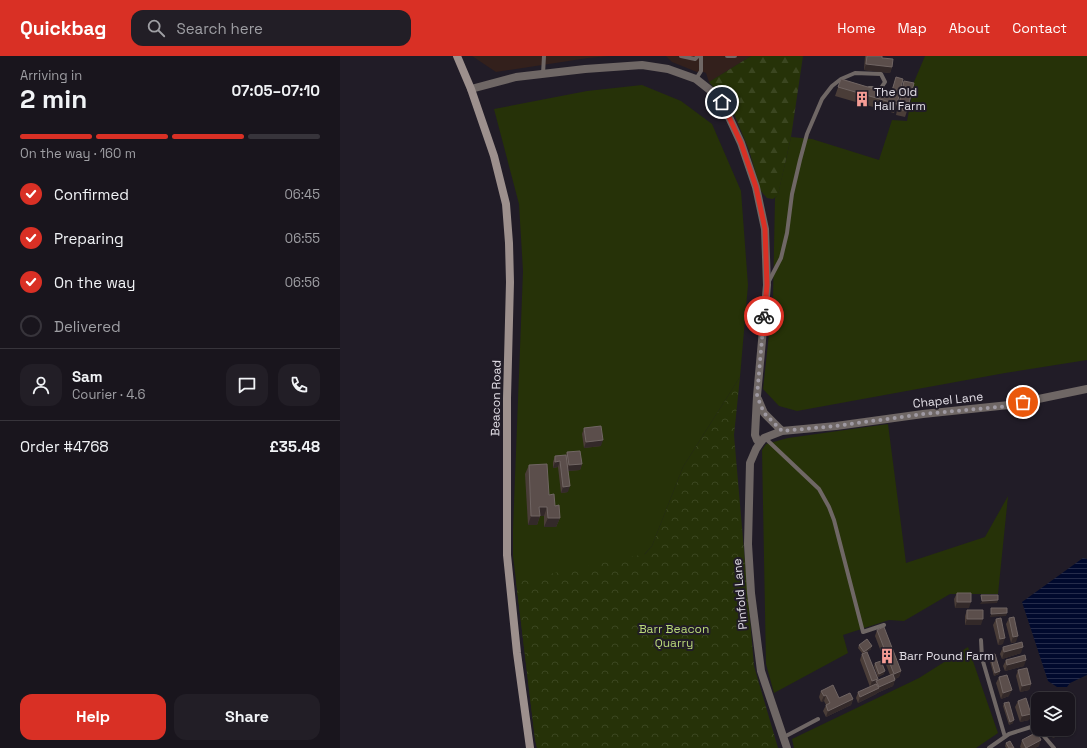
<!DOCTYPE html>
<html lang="en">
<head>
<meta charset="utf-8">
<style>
	:root { --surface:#19151d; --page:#221e26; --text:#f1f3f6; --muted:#9f9fa4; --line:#37343b; --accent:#d93025 }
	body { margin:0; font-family:"Space Grotesk",sans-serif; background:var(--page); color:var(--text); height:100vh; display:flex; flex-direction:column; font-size:15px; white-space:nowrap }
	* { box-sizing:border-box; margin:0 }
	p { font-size:13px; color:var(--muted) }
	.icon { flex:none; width:22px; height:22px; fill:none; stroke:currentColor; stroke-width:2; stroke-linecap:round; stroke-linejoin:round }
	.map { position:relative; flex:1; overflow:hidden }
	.sheet { display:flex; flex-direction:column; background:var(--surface); width:340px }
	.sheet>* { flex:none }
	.fabs { position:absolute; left:691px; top:636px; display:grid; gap:8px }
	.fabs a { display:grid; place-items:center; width:44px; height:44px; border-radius:8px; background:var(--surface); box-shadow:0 1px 3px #0004,0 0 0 1px var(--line); font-size:20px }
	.pin { position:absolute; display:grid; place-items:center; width:34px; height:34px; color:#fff; margin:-17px; border:2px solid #fff; border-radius:50%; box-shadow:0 1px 4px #0007 }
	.courier { position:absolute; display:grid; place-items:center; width:40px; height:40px; margin:-20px; border:3px solid #d93025; border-radius:50%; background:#fff; color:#222; box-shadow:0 1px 5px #0007 }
	.head em { font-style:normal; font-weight:600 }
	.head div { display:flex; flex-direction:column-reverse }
	.head { display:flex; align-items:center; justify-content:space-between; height:68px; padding:0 20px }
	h1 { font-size:26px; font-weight:600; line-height:30px }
	.bar { display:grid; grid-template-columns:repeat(4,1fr); gap:6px 4px; align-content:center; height:48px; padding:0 20px }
	.bar i { height:5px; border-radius:3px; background:var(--line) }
	.bar .on { background:var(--accent) }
	.bar p { grid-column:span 4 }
	.line { display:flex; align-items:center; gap:10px; padding:0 20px; border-top:1px solid var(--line) }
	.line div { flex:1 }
	.round { display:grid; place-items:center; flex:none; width:42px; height:42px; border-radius:12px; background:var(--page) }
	ol { padding:0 20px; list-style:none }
	li { display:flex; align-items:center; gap:12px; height:44px }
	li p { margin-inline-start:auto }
	li .icon { padding:4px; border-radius:50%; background:var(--accent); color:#fff; stroke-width:4 }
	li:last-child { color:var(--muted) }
	li i { width:22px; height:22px; border:2px solid var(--line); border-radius:50% }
	.cta { display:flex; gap:8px; margin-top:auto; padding:8px 20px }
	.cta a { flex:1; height:46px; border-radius:12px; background:var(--accent); color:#fff; font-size:16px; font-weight:600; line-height:46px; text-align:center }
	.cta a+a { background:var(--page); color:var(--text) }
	header { display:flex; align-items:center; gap:24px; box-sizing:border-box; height:56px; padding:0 20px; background:var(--accent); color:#fff }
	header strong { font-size:19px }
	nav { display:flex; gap:22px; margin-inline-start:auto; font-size:14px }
	.search { width:280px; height:36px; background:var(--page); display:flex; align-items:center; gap:10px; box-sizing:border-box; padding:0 14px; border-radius:12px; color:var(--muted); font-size:15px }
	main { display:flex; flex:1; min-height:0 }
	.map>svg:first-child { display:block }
</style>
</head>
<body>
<header>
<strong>Quickbag</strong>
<div class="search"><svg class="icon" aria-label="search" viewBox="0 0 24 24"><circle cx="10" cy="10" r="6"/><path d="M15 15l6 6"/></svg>Search here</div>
<nav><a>Home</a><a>Map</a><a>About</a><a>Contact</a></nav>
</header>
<main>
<section class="sheet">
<div class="head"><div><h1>2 min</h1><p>Arriving in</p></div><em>07:05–07:10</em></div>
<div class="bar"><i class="on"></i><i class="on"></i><i class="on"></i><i></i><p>On the way · 160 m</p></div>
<ol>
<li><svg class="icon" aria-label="check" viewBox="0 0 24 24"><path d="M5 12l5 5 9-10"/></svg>Confirmed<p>06:45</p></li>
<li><svg class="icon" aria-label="check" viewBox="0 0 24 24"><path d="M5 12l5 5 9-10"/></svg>Preparing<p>06:55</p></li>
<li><svg class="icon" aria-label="check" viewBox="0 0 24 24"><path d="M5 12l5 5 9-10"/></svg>On the way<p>06:56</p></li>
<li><i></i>Delivered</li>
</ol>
<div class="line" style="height:72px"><a class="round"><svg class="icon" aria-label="person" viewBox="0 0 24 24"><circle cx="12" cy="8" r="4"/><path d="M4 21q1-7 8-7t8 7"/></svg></a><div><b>Sam</b><p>Courier · 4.6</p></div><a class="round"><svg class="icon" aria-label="chat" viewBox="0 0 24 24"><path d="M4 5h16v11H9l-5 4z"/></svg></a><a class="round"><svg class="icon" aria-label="phone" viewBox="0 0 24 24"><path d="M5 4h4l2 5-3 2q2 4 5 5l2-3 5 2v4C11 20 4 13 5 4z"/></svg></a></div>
<div class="line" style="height:52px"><div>Order #4768</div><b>£35.48</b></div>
<div class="cta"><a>Help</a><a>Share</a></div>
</section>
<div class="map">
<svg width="747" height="692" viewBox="0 0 747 692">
	<defs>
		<pattern id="forest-firs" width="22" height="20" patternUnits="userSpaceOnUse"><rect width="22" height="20" fill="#263208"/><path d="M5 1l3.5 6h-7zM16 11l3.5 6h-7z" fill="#3b4620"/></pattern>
		<pattern id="park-crowns" width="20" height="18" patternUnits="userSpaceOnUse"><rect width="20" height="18" fill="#263208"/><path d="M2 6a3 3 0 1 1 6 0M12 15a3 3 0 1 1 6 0" fill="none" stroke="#3b4620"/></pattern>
		<pattern id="water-rules" width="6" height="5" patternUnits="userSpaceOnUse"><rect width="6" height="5" fill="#00092d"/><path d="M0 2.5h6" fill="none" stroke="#252c4b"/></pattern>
	</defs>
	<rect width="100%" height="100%" fill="#211c27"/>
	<path fill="#33201c" d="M132 0H269L248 2 156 16Z
		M326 0H411L369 26 366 17 361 15 357 16 332 6Z"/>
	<path fill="#263208" d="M585 0H747V304L665 317 457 355 439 350 423 333 433 242 435 142 438 138 451 81 472 83 539 104 552 64 567 65 573 34 571 33Z
		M302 29 341 45 372 68 401 135 408 229 400 321 343 411 312 490 249 559 197 692 195 683 173 500V473L183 215 179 148 154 53 247 35Z
		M548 368 566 507 645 481 668 440 658 538H610L564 565 549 564 503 579 508 597 434 637 426 608 422 394 426 388 448 382Z
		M628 591 658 677 636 692H454L452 683 579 622Z"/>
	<path fill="url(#forest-firs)" d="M411 0H463L451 81 438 139 433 143 427 142 421 135 409 94 391 51 369 26Z"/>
	<path fill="url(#park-crowns)" d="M400 321 394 379 414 610 438 692H197L195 683 176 525 305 498 312 490 343 411Z"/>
	<path fill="url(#water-rules)" d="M743 502 747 503V619L730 627 727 631H717L708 625 682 546Z"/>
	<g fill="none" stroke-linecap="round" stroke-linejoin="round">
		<path stroke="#6f6765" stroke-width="4" d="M341 0 355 3 358 0
			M387 0H395
			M203 18 204 0
			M356 23 361 15V0
			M429 225 441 202 447 177 452 138 460 104 467 78 482 43 492 30 501 23 515 17 541 18 545 26 541 32H529
			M425 382 479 433 489 451 494 464 523 576 544 569
			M641 584 642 602 665 681
			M444 681 478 663
			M649 692 669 678 691 671 702 678 714 692"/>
		<path stroke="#6f6765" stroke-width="8" d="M131 33 176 21 245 13 302 9 328 13 356 23 375 38 382 46 401 87 416 131 425 173 427 229 417 340 415 379 417 384 420 387
			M418 343 424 357 442 375
			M447 692 421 615 411 537 408 488 410 407 416 393 420 387 424 382 442 375 496 370 583 358 669 349 747 333"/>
		<path stroke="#9d908d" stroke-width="8" d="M117 0 131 33 154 100 166 148 169 187 170 226 167 342V499L177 597 190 692"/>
	</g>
	<path fill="#4a3d38" d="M525 0H542V2L552 11 550 17 524 14Z
		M556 21 557 48 554 57 495 40 501 23 551 38Z
		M564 25 567 55 565 61 556 59 562 31Z
		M244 372 261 390 244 392 242 378Z
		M227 396 242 408 240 414 228 415V436L221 437 218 411 213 412V406L215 400 226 399Z
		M189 409 209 439 215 450 220 462 216 471H204V460H200L197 469H188L185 418Z
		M617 537 629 552H615L614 543Z
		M627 554 641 569H625V560Z
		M669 562 676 586 671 587 666 568Z
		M656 563 663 588 658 589 653 569Z
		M537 574 561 615 559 621 555 623 553 630 537 637 536 638 518 647 516 642 518 636 530 631 520 604 522 597 518 592 519 589 531 593 527 596 537 625 550 619 535 580Z
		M663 591 681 597 662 603 660 598Z
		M650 599 660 615 659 618 654 620 649 602Z
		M666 604 684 610 665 615 663 610Z
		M535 607 544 618 538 621 534 610Z
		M678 614 691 628 689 634 680 636 676 620Z
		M659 621 669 640 661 643 656 627Z
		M481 635 499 642 513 643 511 649 486 661 483 655 486 649 484 645 481 646 479 641Z
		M692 642 698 645V663H696L691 645Z
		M678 645 691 658 689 664 680 666 675 651Z
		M664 647 673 667 669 669 663 650Z
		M708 673H723L721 678 713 682Z
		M682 684 699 690 695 692H681L680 691Z
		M666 687 674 692H666L665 690Z"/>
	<path fill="#332929" d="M526 8 552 11 550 17 524 14Z
		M263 384 261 390 244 392 246 386Z
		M220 405 218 411 213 412 215 406Z
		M242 408 240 414 227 415 229 409Z
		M230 430 228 436 221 437 223 431Z
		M199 451H207L204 460H200L197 469H188L191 460Z
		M208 462H220L216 471H204Z
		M658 544 657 547 640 548 642 545Z
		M617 546H631L629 552H615Z
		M667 557 666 560 650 561 651 558Z
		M627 563H643L641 569H625Z
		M678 580 676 586 671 587 673 581Z
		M665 582 663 588 658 589 660 583Z
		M532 590 531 593 523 599 524 596Z
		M683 591 681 597 662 603 664 596Z
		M686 604 684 610 665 615 667 609Z
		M545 615 544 618 538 621 539 618Z
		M561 615 559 621 552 624 554 618Z
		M660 615 659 618 654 620 655 617Z
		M538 623 535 629 530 631 532 625Z
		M555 624 553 630 537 637 536 638 518 647 520 641 538 633 539 631Z
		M691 628 689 634 680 636 682 630Z
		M672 634 669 640 661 643 663 637Z
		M486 639 484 645 481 646 484 640Z
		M513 643 511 649 486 661 488 655Z
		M691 658 689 664 680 666 682 660Z
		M674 664 673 667 669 669 670 666Z
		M721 673H723L721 678 713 682 715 676Z
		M701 684 699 690 695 692H687Z"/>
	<path fill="#5b4e4b" stroke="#706563" d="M527 0H542V2L553 3 552 11 526 8Z
		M556 21 563 23 557 48 498 31 501 23 551 38Z
		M564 25 574 27 567 55 558 53Z
		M261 370 263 384 246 386 244 372Z
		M240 395 242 408 229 409 227 396Z
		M226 399 230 430 223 431 220 405 215 406V400Z
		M207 408 209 439 214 438 215 450 219 449 220 462H208L207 451H199L200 460H191L189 409Z
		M617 537H631V546H617Z
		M641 539H658V544L642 545Z
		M651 552H667V557L651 558Z
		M627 554H643V563H627Z
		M674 561 678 580 673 581 669 562Z
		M661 562 665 582 660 583 656 563Z
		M544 571 561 615 554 618 537 574Z
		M527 583 532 590 524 596 519 589Z
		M682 586 683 591 664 596 663 591Z
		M527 596 538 623 532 625 522 598Z
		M655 598 660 615 655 617 650 599Z
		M685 599 686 604 667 609 666 604Z
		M541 605 545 615 539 618 535 607Z
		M687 612 691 628 682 630 678 614Z
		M553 618 555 624 539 631 536 625Z
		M667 619 672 634 663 637 659 621Z
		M536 628 539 632 520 641 518 636Z
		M493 629 499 642 510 637 513 643 488 655 486 649 490 647 486 639 484 640 481 635Z
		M697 641 698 645V660H697L692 642Z
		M686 642 691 658 682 660 678 645Z
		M669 646 674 664 670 666 664 647Z
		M713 673H721L715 676Z
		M697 676 701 684 686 692 682 684Z
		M670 685 674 692H669L666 687Z"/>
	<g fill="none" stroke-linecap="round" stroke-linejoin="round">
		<path stroke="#9e99a2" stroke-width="4" stroke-dasharray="0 7.2" d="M424 260 417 340 424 357 442 375 496 370 583 358 669 350 683 346"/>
		<path stroke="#d93025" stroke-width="5" d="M382 46 401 87 416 131 425 173 427 229 424 260"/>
	</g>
	<defs>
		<symbol id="building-bare" viewBox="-9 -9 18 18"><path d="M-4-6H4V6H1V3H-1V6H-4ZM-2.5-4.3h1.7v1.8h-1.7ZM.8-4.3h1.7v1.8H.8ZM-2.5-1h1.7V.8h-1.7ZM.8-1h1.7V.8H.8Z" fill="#f59c95" stroke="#211c27" stroke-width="2.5" paint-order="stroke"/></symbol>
	</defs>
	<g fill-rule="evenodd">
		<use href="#building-bare" x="511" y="32" width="22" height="22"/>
		<use href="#building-bare" x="536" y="589" width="22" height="22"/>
	</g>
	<g text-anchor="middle" stroke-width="4" stroke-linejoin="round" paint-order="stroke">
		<g font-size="12" fill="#e1dde5" stroke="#211c27" text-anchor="start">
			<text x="534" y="40">The Old<tspan x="534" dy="14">Hall Farm</tspan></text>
			<text x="559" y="604">Barr Pound Farm</text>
		</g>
		<g font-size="12" fill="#e1dde5" stroke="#211c27">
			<text transform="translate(156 342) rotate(-89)" y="4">Beacon Road</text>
			<text transform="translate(608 344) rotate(-6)" y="4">Chapel Lane</text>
			<text transform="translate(400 538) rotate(-95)" y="4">Pinfold Lane</text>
		</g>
		<g font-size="12" fill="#b9d879" stroke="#211c27">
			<text x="334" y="577">Barr Beacon<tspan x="334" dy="14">Quarry</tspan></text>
		</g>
	</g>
</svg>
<div class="fabs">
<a><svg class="icon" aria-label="layers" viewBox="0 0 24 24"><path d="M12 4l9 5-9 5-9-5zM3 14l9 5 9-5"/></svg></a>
</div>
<div class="pin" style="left:683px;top:346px;background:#ea580c"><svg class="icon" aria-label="bag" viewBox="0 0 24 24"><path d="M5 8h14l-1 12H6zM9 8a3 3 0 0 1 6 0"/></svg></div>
<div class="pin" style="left:382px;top:46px;background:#1f2937"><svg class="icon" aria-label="home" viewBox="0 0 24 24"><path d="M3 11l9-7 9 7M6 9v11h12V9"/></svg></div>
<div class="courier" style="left:424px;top:260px"><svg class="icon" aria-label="bike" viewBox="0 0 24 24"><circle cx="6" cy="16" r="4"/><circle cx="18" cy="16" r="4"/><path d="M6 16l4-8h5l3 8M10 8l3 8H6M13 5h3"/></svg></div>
</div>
</main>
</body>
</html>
